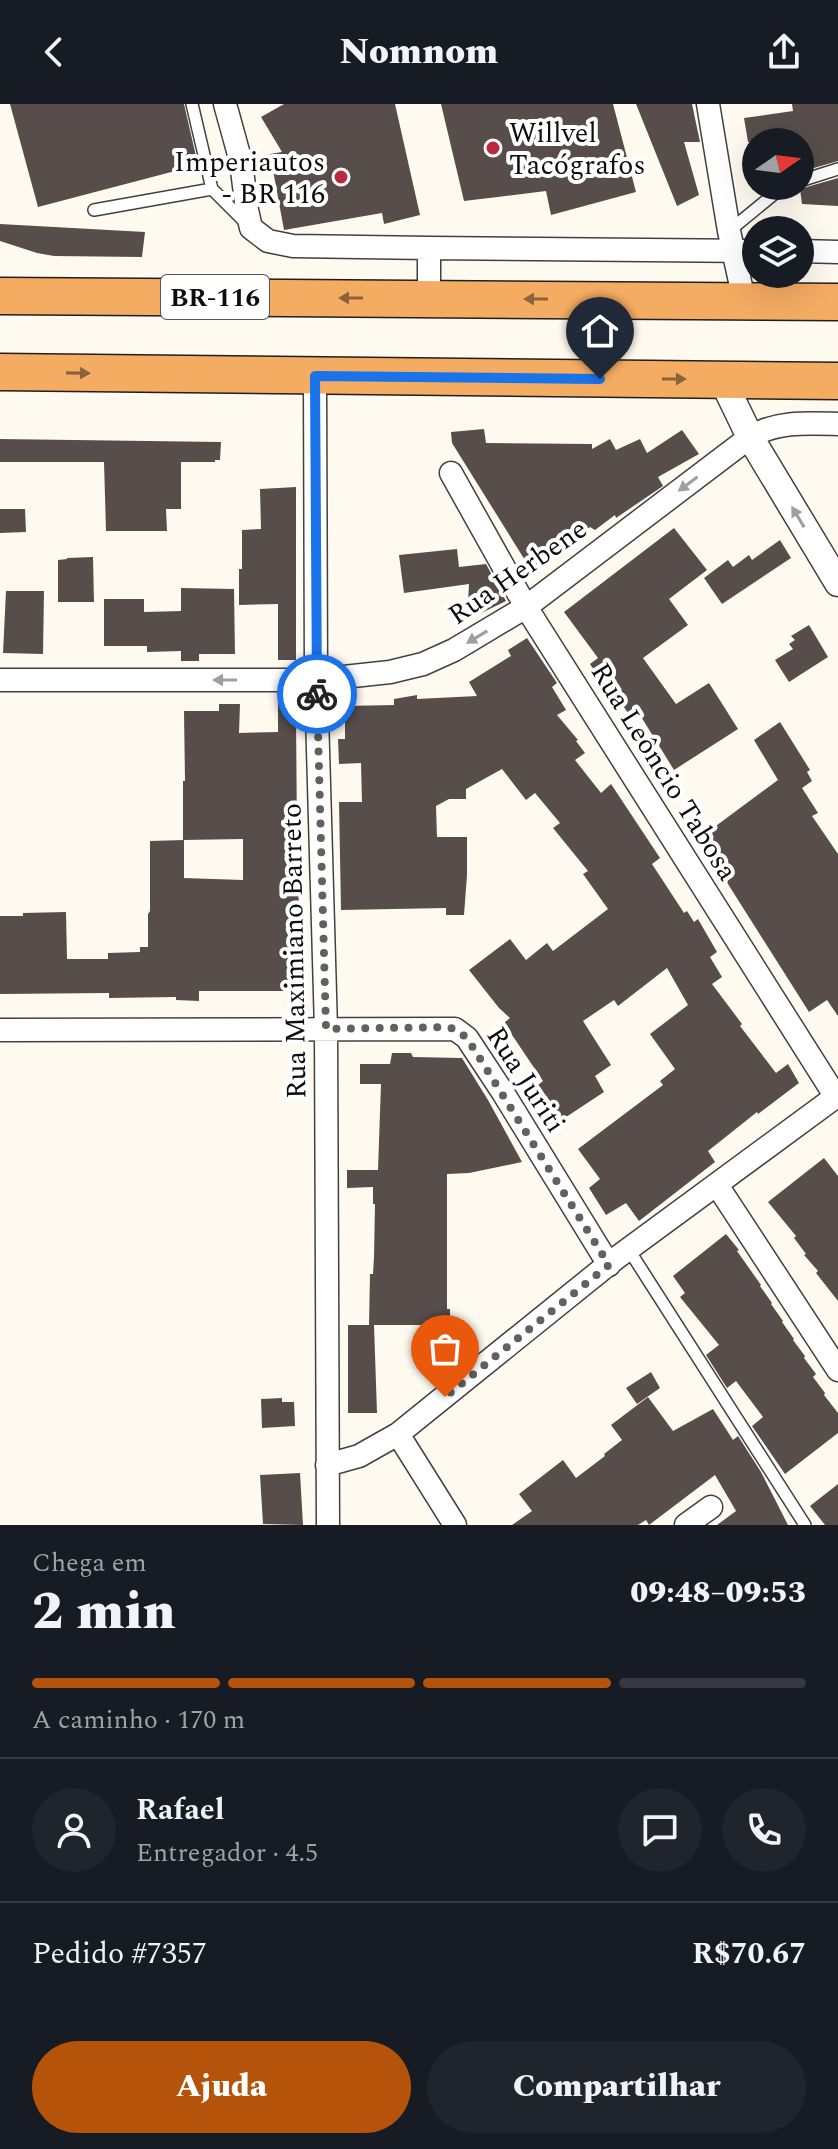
<!DOCTYPE html>
<html lang="pt">
<head>
<meta charset="utf-8">
<style>
	:root { --surface:#171b24; --page:#20242c; --text:#f1f3f6; --muted:#9ea1a6; --line:#363941; --accent:#b45309 }
	body { margin:0; font-family:Spectral,serif; background:var(--page); color:var(--text); height:100vh; display:flex; flex-direction:column; font-size:30px; white-space:nowrap }
	* { box-sizing:border-box; margin:0 }
	p { font-size:26px; color:var(--muted) }
	.icon { flex:none; width:44px; height:44px; fill:none; stroke:currentColor; stroke-width:2; stroke-linecap:round; stroke-linejoin:round }
	.map { position:relative; height:1421px; overflow:hidden }
	.details { display:flex; flex-direction:column; background:var(--surface); flex:1 }
	.details>* { flex:none }
	.needle { width:52px; rotate:76deg }
	.fabs { position:absolute; left:742px; top:24px; display:grid; gap:16px }
	.fabs a { display:grid; place-items:center; width:72px; height:72px; border-radius:50%; background:var(--surface); box-shadow:0 8px 32px #0002; font-size:40px }
	.pin { position:absolute; display:grid; place-items:center; width:68px; height:68px; color:#fff; margin:-82px -34px; border-radius:50% 50% 50% 0; rotate:-45deg; box-shadow:0 0 8px #0007 }
	.pin .icon { rotate:45deg }
	.courier { position:absolute; display:grid; place-items:center; width:80px; height:80px; margin:-40px; border:6px solid #1a73e8; border-radius:50%; background:#fff; color:#222; box-shadow:0 2px 10px #0007 }
	.headline em { font-style:normal; font-weight:800 }
	.headline div { display:flex; flex-direction:column-reverse }
	.headline { display:flex; align-items:center; justify-content:space-between; height:136px; padding:0 32px }
	h1 { font-size:52px; font-weight:800; line-height:60px }
	.bar { display:grid; grid-template-columns:repeat(4,1fr); gap:12px 8px; align-content:center; height:96px; padding:0 32px }
	.bar i { height:10px; border-radius:6px; background:var(--line) }
	.bar .on { background:var(--accent) }
	.bar p { grid-column:span 4 }
	.line { display:flex; align-items:center; gap:20px; padding:0 32px; border-top:2px solid var(--line) }
	.line div { flex:1 }
	.round { display:grid; place-items:center; flex:none; width:84px; height:84px; border-radius:42px; background:var(--page) }
	.primary-button { display:flex; gap:16px; margin-top:auto; padding:16px 32px }
	.primary-button a { flex:1; height:92px; border-radius:48px; background:var(--accent); color:#fff; font-size:32px; font-weight:800; line-height:92px; text-align:center }
	.primary-button a+a { background:var(--page); color:var(--text) }
	header { display:flex; justify-content:space-between; align-items:center; height:104px; padding:0 32px; background:var(--surface); font-size:36px; font-weight:800 }
	.map>svg:first-child { display:block }
</style>
</head>
<body>
<header><svg class="icon" aria-label="back" viewBox="0 0 24 24"><path d="M15 5l-7 7 7 7"/></svg>Nomnom<svg class="icon" aria-label="share" viewBox="0 0 24 24"><path d="M12 15V3M7 8l5-5 5 5M5 13v7h14v-7"/></svg></header>
<div class="map">
<svg width="838" height="1421" viewBox="0 0 838 1421">
	<rect width="100%" height="100%" fill="#fffaf0"/>
	<path fill="#574e4b" d="M10 0H184L198 61 38 103Z
		M284 0H395L420 111 384 120 382 109 284 126 270 50 282 48 261 13Z
		M441 0H613L636 88 551 111 546 87 464 97Z
		M636 0H692L700 38H684L699 91 677 102Z
		M792 0H838V57L800 68V38H748L744 14 793 7Z
		M838 74V102L802 100 800 85Z
		M0 120 145 128 142 153 54 152 37 149 0 137Z
		M484 325 486 339 592 340V345L610 335 616 346 640 335 647 349 682 326 699 350 658 373 663 382 616 414 615 411 595 426 590 423 533 469 452 339 451 328Z
		M0 335 221 338 220 356H215V358H181V405H166L167 427H106L104 358H0Z
		M296 383V556H278V500L239 501V465H242V426L261 425 260 385Z
		M0 405H25L26 428 0 429Z
		M674 424 707 466 669 495 688 521 643 554 676 600 709 579 738 625 674 666 640 611 633 616 607 579 603 581 590 560 598 554 564 508Z
		M780 436 791 454 722 500 704 474 728 456 733 463 749 451 752 456Z
		M457 445 459 463 486 460 506 497 467 516 469 480 404 489 399 451Z
		M93 453 94 498H58V456L67 455V454Z
		M181 484 234 485 235 550H199V557H181V547L147 548V542H104V495H144V508L181 507Z
		M6 487H44L43 550 3 549Z
		M809 521 828 553 789 578 775 556 793 545 789 540 795 536 791 532Z
		M527 534 557 579 552 583 566 606 557 611 578 636 576 637 585 649 575 656 601 689 611 680 660 754 652 760 684 809 687 807 694 818 698 815 717 848 710 853 722 873 712 880 742 920 740 922 776 969 788 960 799 979 758 1010 757 1008 708 1047 715 1058 639 1117 626 1099 606 1111 589 1084 600 1075 578 1045 663 981 660 977 675 965 650 930 688 901 667 864 618 902 614 896 583 917 611 961 595 972 604 988 551 1023 542 1009 553 1001 538 981 543 977 504 919 510 914 499 904 469 866 510 835 526 856 547 839 553 847 608 805 583 770 588 767 553 724 560 719 535 689 526 696 502 665 466 685V695H449L436 702 437 733H467V771L464 811H446V804L341 806 339 698H362L361 659 339 660 338 635H345V602L394 601V595L417 591V595L477 592 469 578 511 552 508 546Z
		M278 590H287L296 609 297 735H288L287 777H298L300 834H298L297 887H199V897L176 896V893L109 894V889L0 890V812H23V809L66 808 67 855H108V849L140 848V843H148V810L150 807V737L184 736V774L243 776V735L183 736V677H185L184 607H219V600H240L239 629 278 628Z
		M780 618 810 666 807 668 812 677 802 684 818 709 812 712 838 750V912L827 896 809 908 709 750 716 745 705 730 778 676 754 636Z
		M392 949H411L413 953 462 954 488 996 522 1058 469 1069 447 1070V1205H450L451 1265 432 1280 430 1221H369L370 1170H373L374 1153 375 1100H373V1083L347 1084V1066H378L381 980H360V960H390Z
		M824 1054 838 1072V1197L816 1169 818 1167 804 1151 806 1150 794 1134 796 1132 768 1098Z
		M726 1130 739 1146 737 1147 761 1181 760 1182 772 1199 771 1200 783 1217 782 1218 794 1235 793 1236 805 1252 804 1254 816 1270 813 1273 825 1289 824 1291 838 1309V1329L785 1370 752 1322 763 1313 736 1277 727 1284 706 1251 719 1241 680 1193 685 1189 673 1172Z
		M348 1221H374L377 1309H348Z
		M651 1268 660 1284 637 1300 626 1284Z
		M648 1293 673 1327 713 1305 733 1336 738 1332 761 1368 788 1421H717L736 1407 715 1371 649 1421 646 1416 638 1421H512L532 1407 519 1390 563 1356 576 1374 605 1352 604 1350 622 1336 611 1321Z
		M282 1294V1298H294L295 1322 262 1324 261 1295Z
		M300 1369 303 1421 263 1420 260 1371Z
		M838 1380V1421H825L810 1402Z"/>
	<g fill="none" stroke-linecap="round" stroke-linejoin="round">
		<defs>
			<path id="service" d="M192 0 212 85 246 119
				M800 77 838 65
				M94 106 212 85
				M729 127 779 86 788 82
				M629 1146 805 1421"/>
			<path id="minor" d="M225 0 241 58 247 106 251 124 268 137 293 142 429 144 756 147
				M708 0 729 127 744 196
				M429 144V194
				M800 147 838 148
				M315 272 316 576 326 925 328 1421
				M451 369 526 503 836 993
				M0 576H316L390 568 423 560 454 546 526 503 750 333C777 317 807 319 838 320
				M0 926 455 925 467 934 502 987 609 1161
				M717 1081 838 1266
				M398 1330 455 1421
				M327 1361 359 1352 398 1330 615 1155 838 991
				M686 1421 711 1403"/>
			<path id="tertiary" d="M722 275 750 333 838 479"/>
			<path id="trunk" d="M0 192 838 198
				M0 268 838 277"/>
		</defs>
		<use href="#service" stroke="#414141" stroke-width="14"/>
		<use href="#minor" stroke="#414141" stroke-width="25"/>
		<use href="#tertiary" stroke="#414141" stroke-width="29"/>
		<use href="#trunk" stroke="#1f1f1f" stroke-width="39"/>
		<use href="#service" stroke="#fff" stroke-width="11"/>
		<use href="#minor" stroke="#fff" stroke-width="22"/>
		<use href="#tertiary" stroke="#fff" stroke-width="26"/>
		<use href="#trunk" stroke="#f4ab62" stroke-width="36"/>
	</g>
	<defs><path id="oneway-solid" d="M-6-.8H1V-3.2L6.5 0L1 3.2V.8H-6Z" transform="scale(2)"/></defs>
	<g fill="#8c643c">
		<use href="#oneway-solid" transform="translate(351 194) rotate(-180)"/>
		<use href="#oneway-solid" transform="translate(536 195) rotate(-180)"/>
		<use href="#oneway-solid" transform="translate(78 269) rotate(1)"/>
		<use href="#oneway-solid" transform="translate(674 275)"/>
	</g>
	<g fill="#9f9f9f">
		<use href="#oneway-solid" transform="translate(688 380) rotate(143)"/>
		<use href="#oneway-solid" transform="translate(798 413) rotate(-121)"/>
		<use href="#oneway-solid" transform="translate(477 533) rotate(149)"/>
		<use href="#oneway-solid" transform="translate(225 576) rotate(-180)"/>
	</g>
	<g fill="none" stroke-linecap="round" stroke-linejoin="round">
		<path stroke="#62615d" stroke-width="8" stroke-dasharray="0 14.4" d="M317 590 326 925 447 923 455 925 467 934 609 1161 445 1293"/>
		<path stroke="#1a73e8" stroke-width="10" d="M317 590 315 272 600 275"/>
	</g>
	<g fill="#bc283e" stroke="#fff" stroke-width="3">
		<circle cx="493" cy="44" r="8"/>
		<circle cx="341" cy="73" r="8"/>
	</g>
	<g text-anchor="middle" stroke-width="8" stroke-linejoin="round" paint-order="stroke">
		<rect fill="#fff" stroke="#565656" stroke-width="2" x="161" y="171" width="108" height="44" rx="6"/>
		<g font-size="26" font-weight="bold" fill="#0e0e0e">
			<text x="215" y="202">BR-116</text>
		</g>
		<g font-size="28" fill="#0e0e0e" stroke="#fff" text-anchor="start">
			<text x="509" y="38">Willvel<tspan x="509" dy="32">Tacógrafos</tspan></text>
			<text x="325" y="67" text-anchor="end">Imperiautos<tspan x="325" dy="32">- BR 116</tspan></text>
		</g>
		<g font-size="28" fill="#0e0e0e" stroke="#fff">
			<text transform="translate(517 467) rotate(-35)" y="10">Rua Herbene</text>
			<text transform="translate(665 667) rotate(58)" y="10">Rua Leôncio Tabosa</text>
			<text transform="translate(293 847) rotate(-91)" y="10">Rua Maximiano Barreto</text>
			<text transform="translate(527 975) rotate(57)" y="10">Rua Juriti</text>
		</g>
	</g>
</svg>
<div class="fabs">
<a><svg class="needle" viewBox="-14 -14 28 28"><path d="M0-13l5 13h-10z" fill="#e53935"/><path d="M0 13l5-13h-10z" fill="#9ea1a6"/></svg></a>
<a><svg class="icon" aria-label="layers" viewBox="0 0 24 24"><path d="M12 4l9 5-9 5-9-5zM3 14l9 5 9-5"/></svg></a>
</div>
<div class="pin" style="left:445px;top:1293px;background:#ea580c"><svg class="icon" aria-label="bag" viewBox="0 0 24 24"><path d="M5 8h14l-1 12H6zM9 8a3 3 0 0 1 6 0"/></svg></div>
<div class="pin" style="left:600px;top:275px;background:#1f2937"><svg class="icon" aria-label="home" viewBox="0 0 24 24"><path d="M3 11l9-7 9 7M6 9v11h12V9"/></svg></div>
<div class="courier" style="left:317px;top:590px"><svg class="icon" aria-label="bike" viewBox="0 0 24 24"><circle cx="6" cy="16" r="4"/><circle cx="18" cy="16" r="4"/><path d="M6 16l4-8h5l3 8M10 8l3 8H6M13 5h3"/></svg></div>
</div>
<section class="details">
<div class="headline"><div><h1>2 min</h1><p>Chega em</p></div><em>09:48–09:53</em></div>
<div class="bar"><i class="on"></i><i class="on"></i><i class="on"></i><i></i><p>A caminho · 170 m</p></div>
<div class="line" style="height:144px"><a class="round"><svg class="icon" aria-label="person" viewBox="0 0 24 24"><circle cx="12" cy="8" r="4"/><path d="M4 21q1-7 8-7t8 7"/></svg></a><div><b>Rafael</b><p>Entregador · 4.5</p></div><a class="round"><svg class="icon" aria-label="chat" viewBox="0 0 24 24"><path d="M4 5h16v11H9l-5 4z"/></svg></a><a class="round"><svg class="icon" aria-label="phone" viewBox="0 0 24 24"><path d="M5 4h4l2 5-3 2q2 4 5 5l2-3 5 2v4C11 20 4 13 5 4z"/></svg></a></div>
<div class="line" style="height:104px"><div>Pedido #7357</div><b>R$70.67</b></div>
<div class="primary-button"><a>Ajuda</a><a>Compartilhar</a></div>
</section>
</body>
</html>
